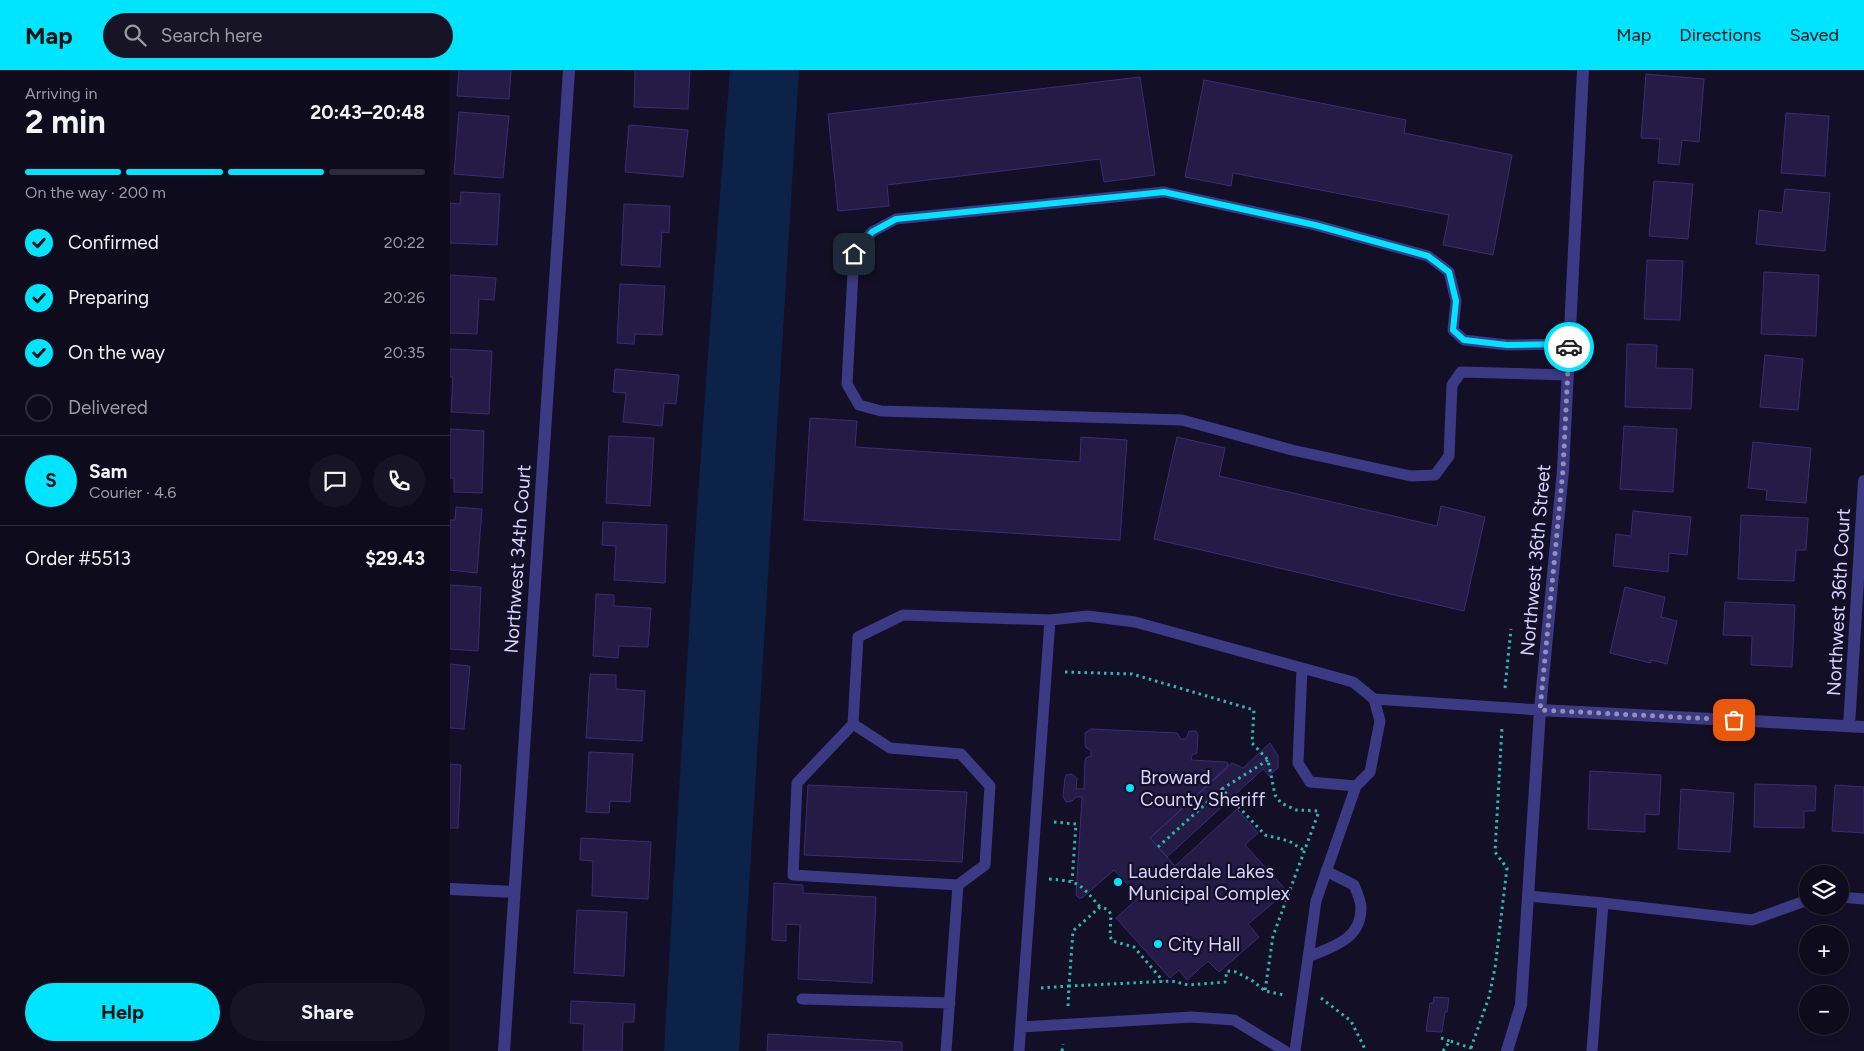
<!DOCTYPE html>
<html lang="en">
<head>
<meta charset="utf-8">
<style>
	:root { --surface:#0e0b1c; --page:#171425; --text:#f1f3f6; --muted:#9b9ba3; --line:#2e2b3b; --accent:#00e5ff }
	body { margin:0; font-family:Figtree,sans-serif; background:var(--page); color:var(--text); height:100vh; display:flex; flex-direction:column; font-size:19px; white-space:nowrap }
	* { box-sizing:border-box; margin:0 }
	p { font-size:16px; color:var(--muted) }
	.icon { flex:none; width:28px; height:28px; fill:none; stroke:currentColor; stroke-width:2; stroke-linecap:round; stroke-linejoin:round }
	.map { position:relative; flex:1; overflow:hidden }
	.sheet { display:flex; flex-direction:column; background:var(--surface); width:450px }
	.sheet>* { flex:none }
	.fabs { position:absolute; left:1349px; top:795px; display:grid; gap:10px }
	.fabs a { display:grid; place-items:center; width:50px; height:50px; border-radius:50%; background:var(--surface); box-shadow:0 2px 8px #0003,0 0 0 1px var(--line); font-size:25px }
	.pin { position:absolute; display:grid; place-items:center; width:42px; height:42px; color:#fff; margin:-21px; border-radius:10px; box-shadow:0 2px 8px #0006 }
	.courier { position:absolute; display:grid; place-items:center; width:50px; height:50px; margin:-25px; border:4px solid #00e5ff; border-radius:50%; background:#fff; color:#222; box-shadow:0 1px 6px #0007 }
	.headline em { font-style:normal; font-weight:700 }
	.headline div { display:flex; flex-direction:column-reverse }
	.headline { display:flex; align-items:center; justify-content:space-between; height:85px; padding:0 25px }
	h1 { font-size:32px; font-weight:700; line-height:38px }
	.bar { display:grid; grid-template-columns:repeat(4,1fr); gap:8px 5px; align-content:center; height:60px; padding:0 25px }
	.bar i { height:6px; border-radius:4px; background:var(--line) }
	.bar .active { background:var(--accent) }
	.bar p { grid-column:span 4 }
	.line { display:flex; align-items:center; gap:12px; padding:0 25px; border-top:1px solid var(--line) }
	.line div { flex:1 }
	.round { display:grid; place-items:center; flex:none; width:52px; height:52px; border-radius:26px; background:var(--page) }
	ol { padding:0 25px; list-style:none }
	li { display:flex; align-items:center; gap:15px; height:55px }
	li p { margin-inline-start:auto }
	li .icon { padding:5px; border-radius:50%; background:var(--accent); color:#111; stroke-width:4 }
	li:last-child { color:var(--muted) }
	li i { width:28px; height:28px; border:2px solid var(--line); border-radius:50% }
	.button { display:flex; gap:10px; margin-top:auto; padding:10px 25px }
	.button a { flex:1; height:58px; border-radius:30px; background:var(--accent); color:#111; font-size:20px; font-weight:700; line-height:58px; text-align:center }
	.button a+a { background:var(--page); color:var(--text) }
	header { display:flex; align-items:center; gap:30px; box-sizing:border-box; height:70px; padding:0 25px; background:var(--accent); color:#111 }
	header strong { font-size:24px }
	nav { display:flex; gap:28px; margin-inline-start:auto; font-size:18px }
	.search { width:350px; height:45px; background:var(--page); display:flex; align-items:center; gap:12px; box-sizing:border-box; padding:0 18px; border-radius:28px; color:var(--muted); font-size:19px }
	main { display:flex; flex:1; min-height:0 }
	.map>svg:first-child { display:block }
</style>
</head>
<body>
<header>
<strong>Map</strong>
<div class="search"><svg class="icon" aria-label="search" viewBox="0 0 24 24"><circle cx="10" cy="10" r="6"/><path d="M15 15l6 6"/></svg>Search here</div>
<nav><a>Map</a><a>Directions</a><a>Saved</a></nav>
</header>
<main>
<section class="sheet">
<div class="headline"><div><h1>2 min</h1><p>Arriving in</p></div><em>20:43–20:48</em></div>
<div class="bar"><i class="active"></i><i class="active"></i><i class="active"></i><i></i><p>On the way · 200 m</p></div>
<ol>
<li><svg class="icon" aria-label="check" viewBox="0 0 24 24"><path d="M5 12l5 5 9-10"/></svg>Confirmed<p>20:22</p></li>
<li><svg class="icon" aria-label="check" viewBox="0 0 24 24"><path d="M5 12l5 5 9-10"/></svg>Preparing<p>20:26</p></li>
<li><svg class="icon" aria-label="check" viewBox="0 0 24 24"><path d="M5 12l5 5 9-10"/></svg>On the way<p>20:35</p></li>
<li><i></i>Delivered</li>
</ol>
<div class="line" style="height:90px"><b class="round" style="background:var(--accent);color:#111">S</b><div><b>Sam</b><p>Courier · 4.6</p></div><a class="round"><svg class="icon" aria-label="chat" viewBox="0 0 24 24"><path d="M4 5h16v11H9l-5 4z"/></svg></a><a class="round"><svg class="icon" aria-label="phone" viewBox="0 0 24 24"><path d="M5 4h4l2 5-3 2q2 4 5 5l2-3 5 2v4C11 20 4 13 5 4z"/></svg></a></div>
<div class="line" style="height:65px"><div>Order #5513</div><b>$29.43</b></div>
<div class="button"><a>Help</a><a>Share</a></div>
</section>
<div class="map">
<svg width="1414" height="981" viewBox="0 0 1414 981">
	<rect width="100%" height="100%" fill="#130f26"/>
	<path fill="#0c2248" d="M280 0H349L289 981H214C232 654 253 327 280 0Z"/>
	<path fill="#241b47" stroke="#3b2d73" d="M9 0H61L59 29 7 26Z
		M185 0H240L238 39 184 37Z
		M1196 4 1254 9 1249 72 1232 70 1229 95 1208 93 1210 69 1191 68Z
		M690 7 705 105 654 112 650 89 437 115 439 136 388 141 378 44Z
		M754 10 956 50 954 63 1062 85 1043 185 993 175 999 145 783 103 781 116 735 107Z
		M9 42 59 46 53 108 4 104Z
		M1336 43 1379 46 1375 106 1331 103Z
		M179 55 238 60 233 107 175 102Z
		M1204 111 1243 114 1238 169 1199 166Z
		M1335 119 1380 123 1375 181 1306 174 1309 140 1332 143Z
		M11 122 50 124 47 175 0 173V133L10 134Z
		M174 134 220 136 219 163 212 162 210 197 171 195Z
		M1197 190 1233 191 1230 250 1194 249Z
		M1314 202 1369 205 1366 266 1311 264Z
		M0 205 46 208 44 230 29 229 27 264 0 263Z
		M170 214 215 216 212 265 185 264 184 274 167 273Z
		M1177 274 1207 275 1206 298 1243 299 1241 339 1175 337Z
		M0 279 42 281 39 344 1 342 3 307H0Z
		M1315 285 1353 289 1348 340 1310 337Z
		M165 299 229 305 226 334 214 333 212 356 173 352 176 323 163 322Z
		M360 348 407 351 405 377 630 392 631 367 677 370 670 470 354 450Z
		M1174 356 1227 359 1223 422 1170 419Z
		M0 359 34 361 32 423 4 422V408H0Z
		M159 366 204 368 200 436 156 433Z
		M727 367 775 378 769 406 987 456 991 436 1035 447 1014 541 704 469Z
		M1303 372 1361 378 1356 433 1316 430 1317 420 1298 418Z
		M6 437 32 439 27 503 0 500V450H5Z
		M1183 441 1241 447 1237 485 1219 483 1218 502 1163 496 1166 464 1181 466Z
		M1291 445 1358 448 1356 480H1346L1344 511 1288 509Z
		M153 452 217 455 215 513 164 510 166 476 152 475Z
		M0 515 31 517 28 581 0 579Z
		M1175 517 1215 527 1211 547 1227 551 1217 594 1201 590V593L1160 583Z
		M146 524 164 525V536L201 538 198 577 169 576 168 588 143 586Z
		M1275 532 1345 535 1342 597 1301 595 1302 566 1273 565Z
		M0 594 20 596 14 659 0 658Z
		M140 604 166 605V619L195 621 192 671 136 668Z
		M641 659 727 663 731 669H736L739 661H746L748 665 747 681V683L742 685 741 690 776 692 778 693 777 698 700 768 725 796 787 739 808 763 795 775 837 821 798 854 809 867 769 902 758 891 737 910 729 900 720 908 666 848 689 827 664 800 632 828H629L626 825 632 727H626L622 731 616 732 613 726 615 708 616 705 622 704 627 708 626 719H634L635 691 636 688 641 686V680L636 678 635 675V663Z
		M820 673 828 686V698L819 706 813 699 717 787 700 768 778 696 782 693 793 698Z
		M139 682 183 684 180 732 160 731 159 743 136 742Z
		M0 694 11 695 8 758H0Z
		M1140 701 1211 705 1209 745 1195 744V762L1138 759Z
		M1305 714 1366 716 1365 741H1354V758L1304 757Z
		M358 715 517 722 512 792 354 785Z
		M1385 715 1414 717V763L1382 761Z
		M1231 719 1284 723 1280 782 1228 779Z
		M131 768 201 772 198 829 142 826 143 791 130 790Z
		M324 813 353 815V823L426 827 422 913 348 909 350 855 336 854V871L322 870Z
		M127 840 177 842 174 906 124 903Z
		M984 927 999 928 997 942H995L992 962 976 961 980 933H983Z
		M121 931 185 934 184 952H173L172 981H133L134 954 120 953Z
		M318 964 452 972V981H317Z"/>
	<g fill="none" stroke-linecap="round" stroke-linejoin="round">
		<path stroke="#2fb8b0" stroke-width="3" stroke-dasharray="2.5 4" stroke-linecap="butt" d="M615 602 682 604 804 640 802 673 818 690 825 725 831 733 846 740 868 741V744L823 866 815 921
			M1055 618 1061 559
			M818 690 772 719 815 765 839 771 855 781
			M604 752 626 754 622 811
			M708 777 772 719
			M599 809C630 811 630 814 650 837
			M591 918 619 916 623 861 650 837 657 839 661 844 660 866 662 871 684 877 713 911
			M871 928 901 951 916 981
			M618 936 619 916 722 911 738 915 775 912 777 901 786 902 803 911 815 921 834 925
			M991 968 1000 971
			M1021 978 1039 927 1045 898 1057 798 1045 782 1052 657
			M612 981 613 974
			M993 981 1000 971 1021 978 1020 981"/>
		<path stroke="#3d3a85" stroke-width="11" d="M1118 305 1011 302 1002 315 999 386 985 405 961 406 842 380 732 350 431 341 409 335 397 314 404 184 422 162 446 149 714 122 865 155 978 186 999 202 1006 231 1003 260 1014 270 1057 275 1119 274
			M924 629 1090 640
			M403 654 347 713 343 805 508 815
			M1078 826 1153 833 1142 981
			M1390 827 1414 829
			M1153 833 1302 850 1358 830
			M858 887C882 877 911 870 911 838 911 831 907 822 904 815L876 801
			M352 929 500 933
			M571 957 742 947 784 950 835 981
			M496 981 508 815 535 795 540 716 511 684 440 678 403 654 408 567 453 545 600 550
			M569 981 600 550 638 546 685 552 903 612 924 629 930 651 920 702 906 716 860 712 848 693 852 598
			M845 981 866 831 906 716"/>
		<path stroke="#3d3a85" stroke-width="12" d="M1090 640 1414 657
			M1399 656 1414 411
			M0 819 63 822
			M54 981 119 0
			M1057 981 1071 935 1090 640 1113 400 1133 0"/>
	</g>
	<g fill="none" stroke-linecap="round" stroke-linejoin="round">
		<path stroke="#948fb3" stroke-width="5" stroke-dasharray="0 9" d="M1119 277 1113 400 1090 640 1284 650"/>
		<path stroke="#00e5ff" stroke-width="6" d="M404 184 422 162 446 149 714 122 865 155 978 186 999 202 1006 231 1003 260 1014 270 1057 275 1119 274V277"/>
	</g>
	<g fill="#00e5ff" stroke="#130f26" stroke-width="2">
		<circle cx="680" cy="718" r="5"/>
		<circle cx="668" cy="812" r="5"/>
		<circle cx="708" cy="874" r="5"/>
	</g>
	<g text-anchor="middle" stroke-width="4.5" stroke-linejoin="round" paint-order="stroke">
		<g font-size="19" fill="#d9d4ff" stroke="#130f26">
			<text transform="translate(67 489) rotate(-86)" y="7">Northwest 34th Court</text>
			<text transform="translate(1085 490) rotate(-85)" y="7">Northwest 36th Street</text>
			<text transform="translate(1388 532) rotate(-87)" y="7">Northwest 36th Court</text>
		</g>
		<g font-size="19" fill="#d9d4ff" stroke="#130f26" text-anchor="start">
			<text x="690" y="714">Broward<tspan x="690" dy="22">County Sheriff</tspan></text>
			<text x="678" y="808">Lauderdale Lakes<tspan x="678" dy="22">Municipal Complex</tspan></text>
			<text x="718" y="881">City Hall</text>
		</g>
	</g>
</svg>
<div class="fabs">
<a><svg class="icon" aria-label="layers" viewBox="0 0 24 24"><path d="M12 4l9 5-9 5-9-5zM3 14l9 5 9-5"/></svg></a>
<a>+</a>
<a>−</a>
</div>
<div class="pin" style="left:1284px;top:650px;background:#ea580c"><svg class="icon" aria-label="bag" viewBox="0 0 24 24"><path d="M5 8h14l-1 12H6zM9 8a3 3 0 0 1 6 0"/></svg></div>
<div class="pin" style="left:404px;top:184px;background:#1f2937"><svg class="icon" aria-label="home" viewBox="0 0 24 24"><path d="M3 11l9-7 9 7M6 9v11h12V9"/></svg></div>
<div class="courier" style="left:1119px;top:277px"><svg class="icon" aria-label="car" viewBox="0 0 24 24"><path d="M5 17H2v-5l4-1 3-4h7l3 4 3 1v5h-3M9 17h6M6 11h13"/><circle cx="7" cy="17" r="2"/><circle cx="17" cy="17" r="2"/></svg></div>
</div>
</main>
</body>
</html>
